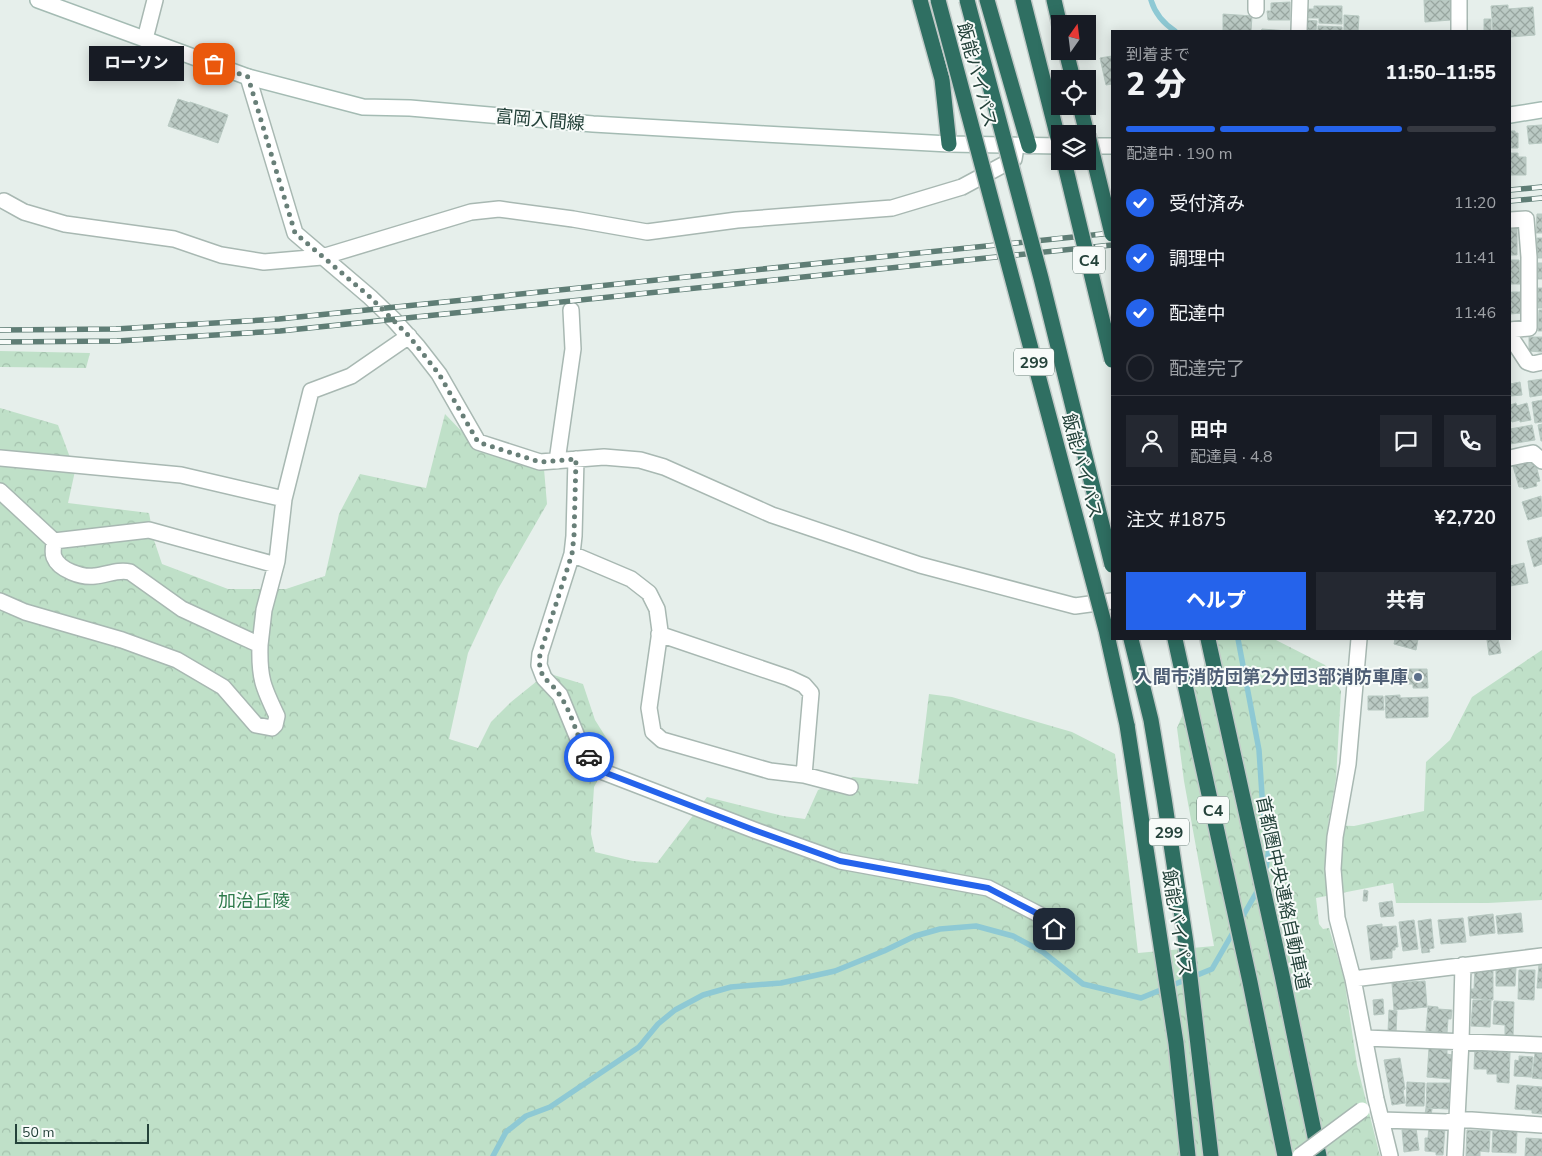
<!DOCTYPE html>
<html lang="ja">
<head>
<meta charset="utf-8">
<style>
	:root { --surface:#171b24; --page:#242831; --text:#f1f3f6; --muted:#9ea1a6; --line:#363941; --accent:#2563eb }
	body { margin:0; font-family:"Nunito Sans","Noto Sans JP",sans-serif; background:var(--page); color:var(--text); height:100vh; display:flex; flex-direction:column; font-size:19px; white-space:nowrap }
	* { box-sizing:border-box; margin:0 }
	p { font-size:16px; color:var(--muted) }
	.icon { flex:none; width:28px; height:28px; fill:none; stroke:currentColor; stroke-width:2; stroke-linecap:round; stroke-linejoin:round }
	.map { position:relative; flex:1; overflow:hidden }
	.side { position:absolute; left:1111px; top:30px; width:400px; height:610px; display:flex; flex-direction:column; background:var(--surface); border-radius:0px; box-shadow:0 2px 12px #0003 }
	.side>* { flex:none }
	.needle { width:32px; rotate:14deg }
	.fabs { position:absolute; left:1051px; top:15px; display:grid; gap:10px }
	.fabs a { display:grid; place-items:center; width:45px; height:45px; border-radius:0px; background:var(--surface); box-shadow:0 2px 12px #0003; font-size:25px }
	.scale { position:absolute; left:15px; bottom:12px; width:134px; box-sizing:border-box; padding-left:5px; border:2px solid #24423a; border-top:0; font-size:14px; line-height:18px; white-space:nowrap; color:#24423a; -webkit-text-stroke:4px #f7fbf9; paint-order:stroke }
	.pin { position:absolute; display:grid; place-items:center; width:42px; height:42px; color:#fff; margin:-21px; border-radius:10px; box-shadow:0 2px 8px #0006 }
	.courier { position:absolute; display:grid; place-items:center; width:50px; height:50px; margin:-25px; border:4px solid #2563eb; border-radius:50%; background:#fff; color:#222; box-shadow:0 1px 6px #0007 }
	.bubble { position:absolute; height:35px; border-radius:0px; background:var(--surface); box-shadow:0 2px 12px #0003; font-size:16px; font-weight:800; line-height:35px; text-align:center }
	.head em { font-style:normal; font-weight:800 }
	.head div { display:flex; flex-direction:column-reverse }
	.head { display:flex; align-items:center; justify-content:space-between; height:85px; padding:0 15px }
	h1 { font-size:32px; font-weight:800; line-height:38px }
	.bar { display:grid; grid-template-columns:repeat(4,1fr); gap:8px 5px; align-content:center; height:60px; padding:0 15px }
	.bar i { height:6px; border-radius:4px; background:var(--line) }
	.bar .on { background:var(--accent) }
	.bar p { grid-column:span 4 }
	.line { display:flex; align-items:center; gap:12px; padding:0 15px; border-top:1px solid var(--line) }
	.line div { flex:1 }
	.round { display:grid; place-items:center; flex:none; width:52px; height:52px; border-radius:0px; background:var(--page) }
	ol { padding:0 15px; list-style:none }
	li { display:flex; align-items:center; gap:15px; height:55px }
	li p { margin-inline-start:auto }
	li .icon { padding:5px; border-radius:50%; background:var(--accent); color:#fff; stroke-width:4 }
	li:last-child { color:var(--muted) }
	li i { width:28px; height:28px; border:2px solid var(--line); border-radius:50% }
	.action { display:flex; gap:10px; margin-top:auto; padding:10px 15px }
	.action a { flex:1; height:58px; border-radius:0px; background:var(--accent); color:#fff; font-size:20px; font-weight:800; line-height:58px; text-align:center }
	.action a+a { background:var(--page); color:var(--text) }
	.map>svg:first-child { display:block }
</style>
</head>
<body>
<div class="map">
<svg width="1542" height="1156" viewBox="0 0 1542 1156">
	<defs>
		<pattern id="forest-crowns" width="20" height="18" patternUnits="userSpaceOnUse" patternTransform="scale(1.25)"><rect width="20" height="18" fill="#bfe0c8"/><path d="M2 6a3 3 0 1 1 6 0M12 15a3 3 0 1 1 6 0" fill="none" stroke="#a4c1ad"/></pattern>
		<pattern id="building-cross-hatch" width="8" height="8" patternUnits="userSpaceOnUse" patternTransform="scale(1.25)"><rect width="8" height="8" fill="#bbcac4"/><path d="M0 0l8 8M0 8l8-8" fill="none" stroke="#98a6a0"/></pattern>
	</defs>
	<rect width="100%" height="100%" fill="#e6efeb"/>
	<path fill="url(#forest-crowns)" d="M0 351 90 353 86 368 0 367Z
		M0 408 58 425 75 471 68 503 149 513 154 540 162 564 228 589H286L325 576 339 514 360 474 426 488 445 414 471 441 544 469 547 504 498 589 468 653 449 739 478 748 491 722 511 702 547 673 583 684 595 720 614 750 594 787 591 834 595 852 633 861 657 863 707 797 783 816 805 819 818 790 853 777 918 784 929 694 952 697 1072 732 1115 754 1138 953 1214 946 1184 781 1177 728 1215 639H1274L1325 665 1341 691 1336 779 1328 825 1354 826 1424 811 1426 762 1450 740 1472 697 1542 650V900L1488 903H1396L1393 883 1316 898 1319 924 1323 929 1329 928 1344 978 1357 1065 1380 1156H0Z"/>
	<g fill="none" stroke-linecap="round" stroke-linejoin="round">
		<path stroke="#8ec9d4" stroke-width="5.5" d="M1151 0C1155 14 1163 23 1175 31
			M1238 639 1259 750 1263 810 1269 848 1265 875
			M1240 921 1259 888
			M493 1156 506 1132 526 1116 550 1107 639 1047 658 1024 675 1010 703 995 731 987 781 983 835 971 884 951 915 936 940 929 976 926 1013 936 1043 952 1083 984 1141 998 1212 969 1235 929"/>
	</g>
	<path fill="url(#building-cross-hatch)" stroke="#b8c9c2" d="M1424 0H1450L1451 20 1425 22Z
		M1290 2V20H1268L1267 11H1271V3Z
		M1508 5V9L1533 7 1535 35 1510 37V31H1493L1491 6Z
		M1314 6H1342V24L1319 23V18H1307V9H1314Z
		M1223 14 1252 16 1251 31H1223Z
		M1344 15 1359 16 1358 31H1344Z
		M1484 19H1491V31H1484Z
		M1307 20 1317 21 1316 30H1306Z
		M1318 26 1342 27V31H1318Z
		M1262 29 1288 31H1261Z
		M1112 56V84L1106 85 1100 58Z
		M178 99 190 103V102L228 115 218 143 168 126Z
		M1542 125V143L1529 144 1527 126Z
		M1510 131H1515V133H1518V148H1510Z
		M1510 153H1518V157H1526V175H1510Z
		M1537 214H1542V233H1536Z
		M1510 229H1517V255H1510Z
		M1537 238H1542V258H1537Z
		M1510 260H1519L1520 284H1510Z
		M1538 263H1542V279H1538Z
		M1538 288H1542V308H1538Z
		M1510 292H1522V313L1510 314Z
		M1539 310H1542V331H1538Z
		M1529 337H1542V352L1529 351Z
		M1542 379V395L1530 397 1528 381Z
		M1520 382 1522 395 1510 396V384Z
		M1542 400V422L1535 423 1532 402Z
		M1516 403 1517 406 1527 403 1531 420 1520 422V420L1512 422 1510 420V405Z
		M1542 424V441H1541L1538 425Z
		M1532 425 1535 440 1510 444V429Z
		M1532 461 1533 465H1536L1540 481 1536 482 1537 486 1524 489 1523 487H1519L1513 466Z
		M1541 496 1542 516 1528 520 1522 502Z
		M1542 537V564L1534 567 1527 541Z
		M1524 563 1528 583 1510 586V566Z
		M1395 639H1418L1416 650 1394 644Z
		M1498 639 1501 653 1489 655 1487 640Z
		M1405 669H1427L1428 688H1413V684H1405Z
		M1400 695V698L1428 697V717L1386 718 1385 696Z
		M1368 696H1383L1384 710H1368Z
		M1364 890 1368 891 1367 901H1363Z
		M1392 901 1394 916 1381 917 1379 903Z
		M1521 913 1523 932 1498 934 1496 916Z
		M1493 914 1495 933 1470 936 1468 917Z
		M1463 918 1466 942 1441 944 1438 920Z
		M1431 919 1434 948 1429 949 1430 952 1422 953 1418 921Z
		M1414 920 1418 949 1403 951 1399 922Z
		M1382 924V927L1396 926 1398 947H1395V950H1392V958L1371 960 1367 926Z
		M1539 964 1542 965V988H1537Z
		M1475 967 1493 968V1000L1470 998V989H1474Z
		M1496 967H1516L1515 986H1496Z
		M1519 970H1535L1534 1000 1518 999Z
		M1425 981 1427 1007 1394 1010 1392 983Z
		M1383 999 1384 1014 1374 1015 1373 1000Z
		M1473 1000H1491L1490 1027 1471 1026Z
		M1494 1001 1514 1002 1513 1039H1505V1025L1493 1024Z
		M1428 1006 1438 1007V1009L1452 1010 1451 1019H1448L1447 1033 1426 1031Z
		M1389 1010 1397 1011 1396 1033 1388 1032Z
		M1429 1048 1447 1049V1054L1452 1055 1450 1079 1427 1077Z
		M1475 1048 1501 1049V1052H1510L1509 1083 1497 1082V1074H1487V1069H1474Z
		M1535 1053 1542 1054V1079L1532 1078Z
		M1519 1056 1533 1057 1531 1077 1514 1076 1515 1060 1519 1061Z
		M1400 1058 1405 1089 1403 1090 1405 1103 1392 1105 1384 1060Z
		M1407 1082 1425 1083 1424 1106H1406Z
		M1427 1083H1450L1449 1109 1426 1108Z
		M1517 1085 1542 1087V1114L1532 1113V1110L1515 1109Z
		M1426 1108 1432 1109 1431 1115 1425 1114Z
		M1429 1126 1445 1128 1443 1155H1436V1152L1425 1151V1138H1428Z
		M1416 1128 1419 1150 1404 1152 1402 1130Z
		M1467 1130 1490 1131 1489 1152 1480 1151V1156H1466Z
		M1493 1130 1517 1131 1516 1153 1492 1152Z
		M1526 1138 1542 1139V1156H1525Z"/>
	<g fill="none" stroke-linecap="round" stroke-linejoin="round">
		<defs>
			<path id="street" d="M1459 0V31
				M1256 10V0
				M1299 31 1300 0
				M145 39 155 0
				M248 77 295 233 370 297 394 320 418 347 439 374 478 442 540 462 604 457 640 460 664 467 772 515 920 565 1075 606 1112 601
				M4 201 24 212 65 224 174 239 221 255 264 262 322 257 471 212 499 209 573 219 647 232 737 220 892 208 962 187 1014 159 1015 153
				M1510 220 1526 219 1529 257V328L1510 330
				M1510 336 1527 362 1533 364 1542 362
				M0 458 181 475 284 499
				M1510 458 1533 453 1542 461
				M576 459 574 536 572 554 540 654 539 665 544 678 560 695 583 751 601 771 754 830 840 861 988 888 1042 916 1066 941
				M557 461 573 349 571 310
				M0 491 54 541C54 546 52 552 54 557 59 570 82 578 95 576 107 575 118 569 130 572L182 609 260 645 264 610 277 561 284 499 311 391 351 376 409 336
				M54 541 149 530 276 565
				M572 554 631 579 649 593 657 609 660 631 649 708 653 732 662 740 770 771 804 775 850 787
				M0 601 25 612 122 640 177 660 223 687 256 725 272 728 275 725 277 716C263 687 259 678 260 645
				M659 634 789 678 804 685 811 693 804 775
				M1359 639 1348 764 1335 837 1333 869 1337 918 1353 979 1376 1099 1390 1156
				M1353 979 1542 956
				M1365 1038 1542 1045
				M1381 1120 1447 1122 1457 1119 1542 1125
				M1455 1156 1461 1041 1463 965"/>
			<path id="secondary" d="M38 0 248 77 363 107 410 108 593 124 764 134 949 144 1060 146
				M1510 115 1542 110
				M1088 146H1112"/>
			<path id="highway" d="M920 0 942 79 949 144
				M987 0 1029 146
				M1023 0 1060 146
				M1054 0 1060 26
				M1066 51 1073 79
				M1080 106 1087 134
				M1131 639 1151 720 1164 798 1186 943 1211 1156
				M1175 639 1250 982 1285 1156
				M1208 639 1282 975 1319 1156
				M1127 725 1176 1043 1188 1156"/>
		</defs>
		<use href="#street" stroke="#a8b8b2" stroke-width="18"/>
		<use href="#secondary" stroke="#a4bbb3" stroke-width="18"/>
		<use href="#highway" stroke="#c2cac8" stroke-width="18"/>
		<use href="#street" stroke="#fff" stroke-width="15"/>
		<use href="#secondary" stroke="#fff" stroke-width="15"/>
		<use href="#highway" stroke="#2f6f62" stroke-width="15"/>
		<defs>
			<path id="rail" d="M1510 190 1542 187
				M1510 201 1542 198
				M0 330 116 329 279 319 1112 233
				M0 342 117 341 280 331 1112 245"/>
		</defs>
		<use href="#rail" stroke="#5f7d75" stroke-width="5.5"/>
		<use href="#rail" stroke="#f7fbf9" stroke-width="4" stroke-dasharray="11" stroke-linecap="butt"/>
		<defs>
			<path id="street-bridge" d="M1300 1156 1362 1110"/>
			<path id="highway-bridge" d="M938 0 1106 630 1127 725
				M967 0 1041 278 1112 565
				M1088 135 1112 234
				M1064 161 1112 360"/>
		</defs>
		<use href="#street-bridge" stroke="#a8b8b2" stroke-width="18" stroke-linecap="butt"/>
		<use href="#highway-bridge" stroke="#c2cac8" stroke-width="18" stroke-linecap="butt"/>
		<use href="#street-bridge" stroke="#fff" stroke-width="15"/>
		<use href="#highway-bridge" stroke="#2f6f62" stroke-width="15"/>
	</g>
	<g fill="none" stroke-linecap="round" stroke-linejoin="round">
		<path stroke="#687f78" stroke-width="5" stroke-dasharray="0 9" d="M214 64 248 77 295 233 370 297 409 336 439 374 478 442 540 462 576 459 574 536 572 554 540 654C537 681 550 678 561 697 571 713 577 733 584 752L589 757"/>
		<path stroke="#2563eb" stroke-width="6" d="M589 757 601 771 754 830 840 861 988 888 1042 916 1054 929"/>
	</g>
	<circle fill="#5c6f8a" stroke="#f7fbf9" stroke-width="2" cx="1418" cy="677" r="5"/>
	<g text-anchor="middle" stroke-width="4" stroke-linejoin="round" paint-order="stroke">
		<g fill="#f7fbf9" stroke="#637a73" stroke-width="1">
			<rect x="1073" y="246.5" width="32" height="27" rx="4"/>
			<rect x="1014" y="348.5" width="40" height="27" rx="4"/>
			<rect x="1197" y="796.5" width="32" height="27" rx="4"/>
			<rect x="1149" y="818.5" width="40" height="27" rx="4"/>
		</g>
		<g font-size="16" font-weight="bold" fill="#24423a">
			<text x="1089" y="266">C4</text>
			<text x="1034" y="368">299</text>
			<text x="1213" y="816">C4</text>
			<text x="1169" y="838">299</text>
		</g>
		<g font-size="18" fill="#24423a" stroke="#f7fbf9">
			<text transform="translate(977 75) rotate(75)" y="6">飯能バイパス</text>
			<text transform="translate(540 120) rotate(5)" y="6">富岡入間線</text>
			<text transform="translate(1082 466) rotate(75)" y="6">飯能バイパス</text>
			<text transform="translate(1283 893) rotate(78)" y="6">首都圏中央連絡自動車道</text>
			<text transform="translate(1177 923) rotate(81)" y="6">飯能バイパス</text>
		</g>
		<g font-size="18" font-weight="bold" fill="#4e5e75" stroke="#f7fbf9" text-anchor="end">
			<text x="1408" y="683">入間市消防団第2分団3部消防車庫</text>
		</g>
		<g font-size="18" fill="#2d7a4b" stroke="#f7fbf9">
			<text x="254" y="907">加治丘陵</text>
		</g>
	</g>
</svg>
<div class="fabs">
<a><svg class="needle" viewBox="-14 -14 28 28"><path d="M0-13l5 13h-10z" fill="#e53935"/><path d="M0 13l5-13h-10z" fill="#9ea1a6"/></svg></a>
<a><svg class="icon" aria-label="locate" viewBox="0 0 24 24"><circle cx="12" cy="12" r="6"/><path d="M12 2v4M12 18v4M2 12h4M18 12h4"/></svg></a>
<a><svg class="icon" aria-label="layers" viewBox="0 0 24 24"><path d="M12 4l9 5-9 5-9-5zM3 14l9 5 9-5"/></svg></a>
</div>
<div class="scale">50 m</div>
<div class="pin" style="left:214px;top:64px;background:#ea580c"><svg class="icon" aria-label="bag" viewBox="0 0 24 24"><path d="M5 8h14l-1 12H6zM9 8a3 3 0 0 1 6 0"/></svg></div>
<div class="pin" style="left:1054px;top:929px;background:#1f2937"><svg class="icon" aria-label="home" viewBox="0 0 24 24"><path d="M3 11l9-7 9 7M6 9v11h12V9"/></svg></div>
<div class="courier" style="left:589px;top:757px"><svg class="icon" aria-label="car" viewBox="0 0 24 24"><path d="M5 17H2v-5l4-1 3-4h7l3 4 3 1v5h-3M9 17h6M6 11h13"/><circle cx="7" cy="17" r="2"/><circle cx="17" cy="17" r="2"/></svg></div>
<div class="bubble" style="left:89px;top:46px;width:95px">ローソン</div>
<section class="side">
<div class="head"><div><h1>2 分</h1><p>到着まで</p></div><em>11:50–11:55</em></div>
<div class="bar"><i class="on"></i><i class="on"></i><i class="on"></i><i></i><p>配達中 · 190 m</p></div>
<ol>
<li><svg class="icon" aria-label="check" viewBox="0 0 24 24"><path d="M5 12l5 5 9-10"/></svg>受付済み<p>11:20</p></li>
<li><svg class="icon" aria-label="check" viewBox="0 0 24 24"><path d="M5 12l5 5 9-10"/></svg>調理中<p>11:41</p></li>
<li><svg class="icon" aria-label="check" viewBox="0 0 24 24"><path d="M5 12l5 5 9-10"/></svg>配達中<p>11:46</p></li>
<li><i></i>配達完了</li>
</ol>
<div class="line" style="height:90px"><a class="round"><svg class="icon" aria-label="person" viewBox="0 0 24 24"><circle cx="12" cy="8" r="4"/><path d="M4 21q1-7 8-7t8 7"/></svg></a><div><b>田中</b><p>配達員 · 4.8</p></div><a class="round"><svg class="icon" aria-label="chat" viewBox="0 0 24 24"><path d="M4 5h16v11H9l-5 4z"/></svg></a><a class="round"><svg class="icon" aria-label="phone" viewBox="0 0 24 24"><path d="M5 4h4l2 5-3 2q2 4 5 5l2-3 5 2v4C11 20 4 13 5 4z"/></svg></a></div>
<div class="line" style="height:65px"><div>注文 #1875</div><b>¥2,720</b></div>
<div class="action"><a>ヘルプ</a><a>共有</a></div>
</section>
</div>
</body>
</html>
